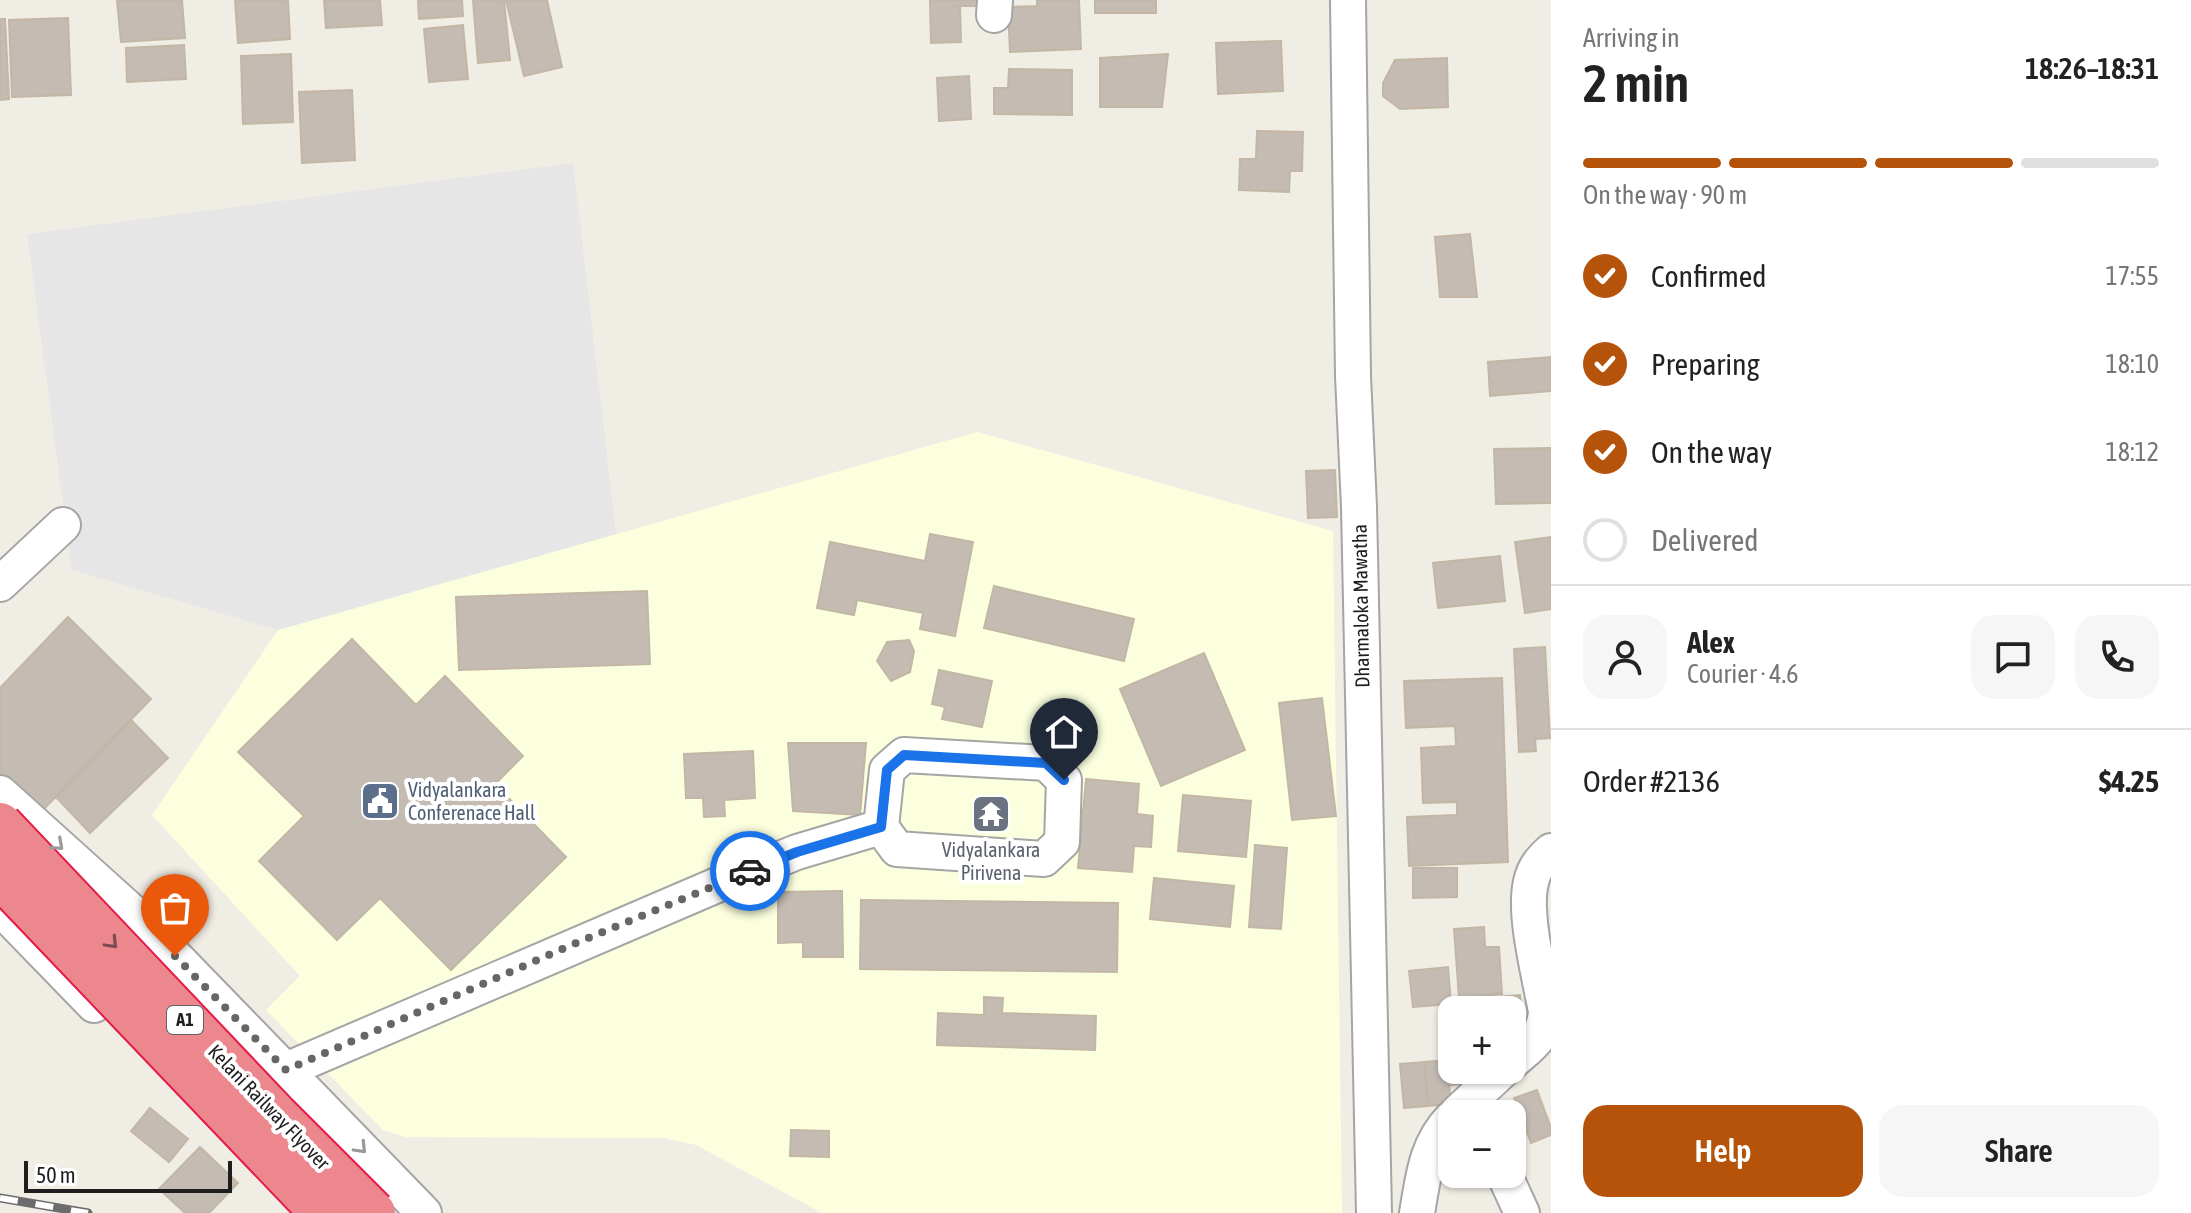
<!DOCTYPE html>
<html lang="en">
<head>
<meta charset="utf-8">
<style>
	:root { --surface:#fff; --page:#f6f6f6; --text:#222; --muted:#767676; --line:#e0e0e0; --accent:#b45309 }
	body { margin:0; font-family:"Asap Condensed",sans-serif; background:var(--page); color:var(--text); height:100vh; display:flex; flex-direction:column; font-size:30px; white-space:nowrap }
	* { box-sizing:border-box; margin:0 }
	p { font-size:26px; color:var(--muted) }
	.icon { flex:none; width:44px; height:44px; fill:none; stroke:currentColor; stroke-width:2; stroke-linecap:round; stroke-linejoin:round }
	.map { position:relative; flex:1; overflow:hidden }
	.drawer { display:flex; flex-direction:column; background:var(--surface); width:640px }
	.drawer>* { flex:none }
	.controls { position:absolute; left:1438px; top:996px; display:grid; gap:16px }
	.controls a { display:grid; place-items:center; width:88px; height:88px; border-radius:16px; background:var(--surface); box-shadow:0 2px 6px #0004; font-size:40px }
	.scale { position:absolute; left:24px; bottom:20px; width:208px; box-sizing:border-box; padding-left:8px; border:4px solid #1e1e1e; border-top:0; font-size:22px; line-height:28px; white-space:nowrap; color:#1e1e1e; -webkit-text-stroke:6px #fff; paint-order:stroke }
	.pin { position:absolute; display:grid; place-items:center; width:68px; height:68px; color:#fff; margin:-82px -34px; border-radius:50% 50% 50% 0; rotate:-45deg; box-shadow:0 0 8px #0007 }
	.pin .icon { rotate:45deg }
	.courier { position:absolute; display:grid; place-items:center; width:80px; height:80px; margin:-40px; border:6px solid #1a73e8; border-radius:50%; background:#fff; color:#222; box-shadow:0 2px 10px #0007 }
	.summary em { font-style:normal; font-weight:600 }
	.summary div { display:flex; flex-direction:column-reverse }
	.summary { display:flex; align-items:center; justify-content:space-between; height:136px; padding:0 32px }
	h1 { font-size:52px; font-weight:600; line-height:60px }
	.bar { display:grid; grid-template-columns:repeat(4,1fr); gap:12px 8px; align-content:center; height:96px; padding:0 32px }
	.bar i { height:10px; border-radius:6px; background:var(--line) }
	.bar .current { background:var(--accent) }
	.bar p { grid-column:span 4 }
	.line { display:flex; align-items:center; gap:20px; padding:0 32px; border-top:2px solid var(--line) }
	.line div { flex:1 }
	.round { display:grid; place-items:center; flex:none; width:84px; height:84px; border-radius:24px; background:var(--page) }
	ol { padding:0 32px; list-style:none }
	li { display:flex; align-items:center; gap:24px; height:88px }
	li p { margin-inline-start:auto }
	li .icon { padding:8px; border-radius:50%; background:var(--accent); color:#fff; stroke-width:4 }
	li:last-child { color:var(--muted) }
	li i { width:44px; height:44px; border:4px solid var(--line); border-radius:50% }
	.action { display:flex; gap:16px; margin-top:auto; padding:16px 32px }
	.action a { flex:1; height:92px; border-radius:24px; background:var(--accent); color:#fff; font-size:32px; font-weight:600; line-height:92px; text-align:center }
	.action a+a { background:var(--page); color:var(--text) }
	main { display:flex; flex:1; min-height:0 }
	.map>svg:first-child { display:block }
</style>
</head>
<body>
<main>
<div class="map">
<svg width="1551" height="1213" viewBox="0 0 1551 1213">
	<rect width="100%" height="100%" fill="#f0ede4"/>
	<path fill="#fbffde" d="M977 432 1333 531 1342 1213H822L696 1145 664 1138 405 1137 383 1130 266 1010 300 976 152 815 278 630Z"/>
	<path fill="#e6e6e6" d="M573 163 616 534 278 630 72 570 27 234Z"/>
	<path fill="#c4bcb3" stroke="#c3b6a5" stroke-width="2" d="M117 0H182L185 38 121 42Z
		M235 0H288L290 39 238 43Z
		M324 0H380L382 25 326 28Z
		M418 0H462L463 16 419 19Z
		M473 0H504L510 60 478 63Z
		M506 0H547L562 67 524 76Z
		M930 0H979V6H960L961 42 931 43Z
		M1037 0H1079L1081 49 1010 52 1008 7 1037 6Z
		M1095 0H1156V13H1095Z
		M68 18 71 95 12 97 9 20Z
		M0 19H5L9 99 0 100Z
		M463 25 468 79 429 82 424 29Z
		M1281 41 1283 91 1218 94 1216 43Z
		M184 45 186 79 127 82 126 48Z
		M291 54 293 122 243 124 241 56Z
		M1168 54 1162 107H1100V58Z
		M1447 58 1448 107 1400 109 1383 96V83L1395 60Z
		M1009 69 1072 70V115L994 114V88H1008Z
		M969 76 971 119 939 121 937 78Z
		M352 90 355 160 302 163 299 92Z
		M1257 131 1303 132 1302 171H1290L1289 192 1239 190 1240 159H1256Z
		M1470 234 1477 297H1440L1435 237Z
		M1551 357V391L1490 396 1488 362Z
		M1551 448V503L1496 504 1494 449Z
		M1335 470 1337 517 1308 518 1306 471Z
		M930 534 973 542 955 636 920 629 923 613 857 600 854 615 817 608 830 542 925 561Z
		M1551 537V609L1525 613 1515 542Z
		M1500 556 1505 601 1438 608 1433 563Z
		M994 586 1134 619 1124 661 984 628Z
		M647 591 650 664 459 670 456 597Z
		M68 617 151 699 37 816 0 779V688Z
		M352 639 416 705 445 676 523 756 495 784 566 857 451 970 380 898 337 940 259 861 304 816 238 752Z
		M909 640 914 651 910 672 891 681 877 661 887 642Z
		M1545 647 1550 738 1535 739 1536 751 1519 752 1514 649Z
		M1204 653 1245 750 1161 786 1120 689Z
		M939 670 992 681 982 727 942 719 945 707 932 704Z
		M1502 678 1508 862 1409 866 1407 817 1457 815V802L1423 803 1421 748 1456 746 1455 726 1406 728 1404 681Z
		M1322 698 1336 816 1292 820 1279 703Z
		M131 720 168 758 90 833 56 797Z
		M788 743H866L860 815 793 811Z
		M753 751 755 798 724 800 725 816 704 817 703 798H686L684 754Z
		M1086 779 1139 784 1137 814 1153 816 1151 847 1134 846 1132 872 1078 868Z
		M1183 795 1251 801 1246 857 1178 851Z
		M1255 845 1287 848 1281 929 1249 927Z
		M1413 868H1457V897L1413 898Z
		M1154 878 1234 886 1230 927 1150 919Z
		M842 891 843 957H803V942L778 943V892Z
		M861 900 1118 903 1117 972 860 969Z
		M1484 927 1485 947H1499L1502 994 1459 998 1454 929Z
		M1448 967 1451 1004 1413 1007 1409 971Z
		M1520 995 1521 1014 1512 1015V1010H1501L1500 997Z
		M984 997 1003 998 1002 1013 1096 1016 1095 1050 937 1045 938 1013 984 1015Z
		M1448 1055H1452V1070H1467L1469 1083 1451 1085Z
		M1447 1060 1451 1104 1428 1106 1424 1062Z
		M1424 1062 1428 1106 1404 1108 1400 1064Z
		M1537 1090 1551 1128V1135L1531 1143 1514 1098Z
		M150 1108 188 1139 169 1162 131 1131Z
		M791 1130 829 1131V1157L790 1156Z
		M200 1147 238 1183 209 1213H185L159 1189Z"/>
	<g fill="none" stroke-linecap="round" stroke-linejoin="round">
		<defs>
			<path id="minor" d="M1348 0 1353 376 1359 507 1374 1213
				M994 15 995 0
				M0 584 63 525
				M904 755 1046 763 1064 780 1062 842 1044 859 897 849 881 827 887 770Z
				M0 793 131 911 424 1213
				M0 908 94 1005
				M1512 1062C1531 1045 1543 1040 1546 1012 1540 977 1523 915 1531 882 1534 868 1541 860 1551 851
				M286 1070 745 873 797 852 881 827
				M1456 1114 1503 1070
				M1504 1174 1522 1213
				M1417 1213C1423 1178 1426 1144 1452 1118"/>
		</defs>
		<use href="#minor" stroke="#a5a5a5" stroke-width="38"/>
		<use href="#minor" stroke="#fff" stroke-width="34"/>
		<defs>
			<path id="rail" d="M0 1198 88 1213"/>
		</defs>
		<use href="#rail" stroke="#6c6c6c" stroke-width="9"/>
		<use href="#rail" stroke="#fff" stroke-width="6" stroke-dasharray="18" stroke-linecap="butt"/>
		<defs>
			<path id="highway-bridge" d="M0 825 275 1115 373 1213
				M0 875 323 1213"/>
		</defs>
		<use href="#highway-bridge" stroke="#e51a48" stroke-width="48" stroke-linecap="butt"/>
		<use href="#highway-bridge" stroke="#ec878e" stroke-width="44"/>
	</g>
	<defs><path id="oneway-chevron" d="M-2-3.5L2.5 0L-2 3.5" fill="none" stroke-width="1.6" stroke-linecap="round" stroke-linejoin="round" transform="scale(2)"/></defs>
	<g stroke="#9a9a9a">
		<use href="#oneway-chevron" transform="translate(58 845) rotate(42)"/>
		<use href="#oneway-chevron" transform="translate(361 1148) rotate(46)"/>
	</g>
	<use stroke="#7b4d50" href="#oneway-chevron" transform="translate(112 943) rotate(46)"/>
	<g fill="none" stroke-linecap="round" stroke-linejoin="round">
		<path stroke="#686663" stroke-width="8" stroke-dasharray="0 14.4" d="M175 956 286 1070 574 944 750 871"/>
		<path stroke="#1a73e8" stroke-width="10" d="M750 871 797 852 881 827 887 770 904 755 1046 763 1064 780"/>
	</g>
	<defs>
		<symbol id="civic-square" viewBox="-11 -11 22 22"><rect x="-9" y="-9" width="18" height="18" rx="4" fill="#5c6f8a" stroke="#fff"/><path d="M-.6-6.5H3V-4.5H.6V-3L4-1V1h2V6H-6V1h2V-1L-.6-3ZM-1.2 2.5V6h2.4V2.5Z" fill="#fff"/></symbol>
		<symbol id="temple-square" viewBox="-11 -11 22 22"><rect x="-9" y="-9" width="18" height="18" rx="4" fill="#6b7280" stroke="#fff"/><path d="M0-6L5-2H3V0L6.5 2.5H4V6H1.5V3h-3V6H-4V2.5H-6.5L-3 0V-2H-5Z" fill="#fff"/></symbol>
	</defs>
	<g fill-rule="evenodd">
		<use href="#civic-square" x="358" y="779" width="44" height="44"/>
		<use href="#temple-square" x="969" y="792" width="44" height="44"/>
	</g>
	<g text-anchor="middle" stroke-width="8" stroke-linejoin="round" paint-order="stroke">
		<rect fill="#fff" stroke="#626262" stroke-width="2" x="167" y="1006" width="36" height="28" rx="6"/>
		<g font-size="18" font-weight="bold" fill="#1e1e1e">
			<text x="185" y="1026">A1</text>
		</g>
		<g font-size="20" fill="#1e1e1e" stroke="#fff">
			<text transform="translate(1361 606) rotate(-91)" y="7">Dharmaloka Mawatha</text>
			<text transform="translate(269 1107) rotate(46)" y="7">Kelani Railway Flyover</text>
		</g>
		<g font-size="20" fill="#4e5e75" stroke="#fff" text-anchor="start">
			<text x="408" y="797">Vidyalankara<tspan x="408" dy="23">Conferenace Hall</tspan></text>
		</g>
		<g font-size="20" fill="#5b616d" stroke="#fff">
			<text x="991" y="857">Vidyalankara<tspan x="991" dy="23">Pirivena</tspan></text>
		</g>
	</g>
</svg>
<div class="controls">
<a>+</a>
<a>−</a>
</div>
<div class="scale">50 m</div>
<div class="pin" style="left:175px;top:956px;background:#ea580c"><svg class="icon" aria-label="bag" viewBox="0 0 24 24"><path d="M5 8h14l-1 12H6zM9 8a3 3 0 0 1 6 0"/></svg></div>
<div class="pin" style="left:1064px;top:780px;background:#1f2937"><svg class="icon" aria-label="home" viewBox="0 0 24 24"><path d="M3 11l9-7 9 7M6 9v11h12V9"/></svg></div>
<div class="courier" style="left:750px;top:871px"><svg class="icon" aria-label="car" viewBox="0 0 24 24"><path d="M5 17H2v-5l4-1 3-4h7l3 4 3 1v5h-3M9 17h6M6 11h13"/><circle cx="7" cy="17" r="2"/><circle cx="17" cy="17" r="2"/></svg></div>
</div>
<section class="drawer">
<div class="summary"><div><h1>2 min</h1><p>Arriving in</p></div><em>18:26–18:31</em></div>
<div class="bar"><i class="current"></i><i class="current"></i><i class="current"></i><i></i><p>On the way · 90 m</p></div>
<ol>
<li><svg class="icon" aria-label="check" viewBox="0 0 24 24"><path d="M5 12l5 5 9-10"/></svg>Confirmed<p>17:55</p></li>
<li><svg class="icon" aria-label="check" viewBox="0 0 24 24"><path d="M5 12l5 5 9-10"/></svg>Preparing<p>18:10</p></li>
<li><svg class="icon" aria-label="check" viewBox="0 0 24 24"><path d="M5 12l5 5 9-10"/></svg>On the way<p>18:12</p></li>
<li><i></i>Delivered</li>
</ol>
<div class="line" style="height:144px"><a class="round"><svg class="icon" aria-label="person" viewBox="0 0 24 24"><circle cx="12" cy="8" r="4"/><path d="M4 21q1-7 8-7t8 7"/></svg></a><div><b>Alex</b><p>Courier · 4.6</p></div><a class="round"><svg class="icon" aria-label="chat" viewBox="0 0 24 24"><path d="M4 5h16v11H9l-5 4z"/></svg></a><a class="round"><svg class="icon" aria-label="phone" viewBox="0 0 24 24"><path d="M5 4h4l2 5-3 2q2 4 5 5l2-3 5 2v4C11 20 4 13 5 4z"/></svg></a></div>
<div class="line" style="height:104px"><div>Order #2136</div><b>$4.25</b></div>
<div class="action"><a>Help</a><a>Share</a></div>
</section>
</main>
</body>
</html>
